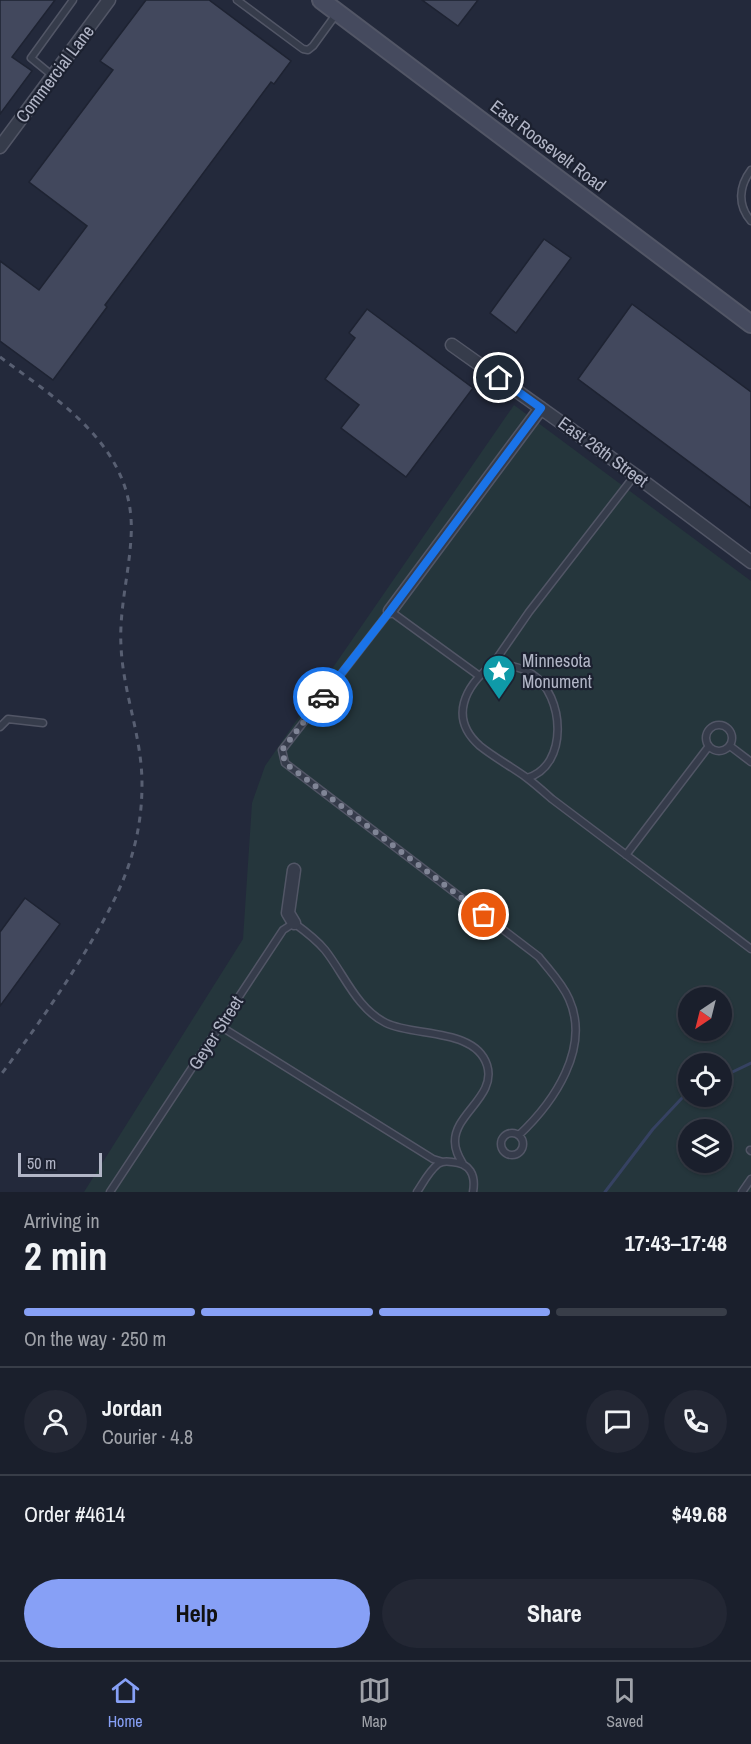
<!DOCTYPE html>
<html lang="en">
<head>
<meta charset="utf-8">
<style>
	:root { --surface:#1a1f2c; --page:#232734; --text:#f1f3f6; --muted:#9fa2a9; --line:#383d48; --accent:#87a0f6 }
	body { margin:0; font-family:"Archivo Narrow",sans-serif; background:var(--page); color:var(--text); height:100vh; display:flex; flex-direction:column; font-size:22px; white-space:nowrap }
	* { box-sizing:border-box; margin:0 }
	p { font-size:20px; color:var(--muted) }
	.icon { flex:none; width:33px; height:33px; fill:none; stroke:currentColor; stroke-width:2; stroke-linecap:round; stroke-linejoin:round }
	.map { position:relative; height:1192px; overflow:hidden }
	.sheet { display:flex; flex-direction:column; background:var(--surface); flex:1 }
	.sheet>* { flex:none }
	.needle { width:39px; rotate:215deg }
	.buttons { position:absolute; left:678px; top:987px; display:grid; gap:12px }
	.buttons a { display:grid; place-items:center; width:54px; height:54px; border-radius:50%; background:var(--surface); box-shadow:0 2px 4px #0004,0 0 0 2px var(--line); font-size:30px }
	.scale { position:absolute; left:18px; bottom:15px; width:84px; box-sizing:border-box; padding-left:6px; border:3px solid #b2b6c7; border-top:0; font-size:16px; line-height:21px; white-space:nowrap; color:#b2b6c7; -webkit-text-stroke:4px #1c2130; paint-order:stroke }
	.pin { position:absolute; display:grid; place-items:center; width:51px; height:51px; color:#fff; margin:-26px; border:3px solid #fff; border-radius:50%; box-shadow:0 2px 6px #0007 }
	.courier { position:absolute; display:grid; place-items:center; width:60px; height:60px; margin:-30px; border:4px solid #1a73e8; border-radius:50%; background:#fff; color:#222; box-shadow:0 2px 8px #0007 }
	.summary em { font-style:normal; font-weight:700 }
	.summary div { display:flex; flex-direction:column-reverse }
	.summary { display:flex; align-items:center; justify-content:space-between; height:102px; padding:0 24px }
	h1 { font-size:39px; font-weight:700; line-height:45px }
	.bar { display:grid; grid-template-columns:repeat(4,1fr); gap:9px 6px; align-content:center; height:72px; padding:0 24px }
	.bar i { height:8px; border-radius:4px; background:var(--line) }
	.bar .active { background:var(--accent) }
	.bar p { grid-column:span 4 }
	.line { display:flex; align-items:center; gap:15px; padding:0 24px; border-top:2px solid var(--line) }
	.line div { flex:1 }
	.round { display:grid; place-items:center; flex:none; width:63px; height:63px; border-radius:32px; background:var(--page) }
	.button { display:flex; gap:12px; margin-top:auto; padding:12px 24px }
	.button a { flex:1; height:69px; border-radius:36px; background:var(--accent); color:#111; font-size:24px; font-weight:700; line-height:69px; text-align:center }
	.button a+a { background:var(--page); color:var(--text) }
	.tab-bar { display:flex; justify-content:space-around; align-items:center; height:84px; border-top:2px solid var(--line); background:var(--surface); font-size:16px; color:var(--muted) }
	.tab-bar a { display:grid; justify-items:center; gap:3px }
	.tab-bar .active { color:var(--accent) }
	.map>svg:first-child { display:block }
</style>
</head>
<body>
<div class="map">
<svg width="751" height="1192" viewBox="0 0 751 1192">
	<rect width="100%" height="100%" fill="#23293b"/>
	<path fill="#25363c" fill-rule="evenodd" d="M514 405 751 581V1192H84L243 939 252 803 265 766ZM688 998H722V1030H688ZM688 1064H722V1096H688ZM688 1130H722V1162H688Z"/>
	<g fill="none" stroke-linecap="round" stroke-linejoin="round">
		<path stroke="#364262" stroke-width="3" d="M722 1077 751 1063
			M605 1192 653 1129 683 1097 688 1094"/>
	</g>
	<path fill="#42485d" stroke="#1e2332" stroke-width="1.5" d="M0 0H55L12 57 32 71 0 114Z
		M146 0H209L291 61 274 84 271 82 105 305 107 307 53 380 0 341V261L39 290 87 226 29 182 113 70 100 61Z
		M422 0H478L458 26Z
		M544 239 571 258 516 333 490 313Z
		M632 304 751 392V508L578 379Z
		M367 309 473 388 406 477 341 428 359 405 325 379 355 338 349 333Z
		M25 898 60 924 0 1006V932Z"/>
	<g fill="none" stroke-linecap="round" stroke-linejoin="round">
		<defs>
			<path id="lane" d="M237 0 303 49 308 50 313 46 337 13
				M53 76 31 58 73 0
				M751 170C739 186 737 205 751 221
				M493 664 529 612 635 475
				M478 675 390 611 282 750 285 763 539 957C549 970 562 983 569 999 591 1048 554 1102 519 1135
				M706 738a13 13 0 1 1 26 0a13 13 0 1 1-26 0Z
				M0 727 8 719 43 723
				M730 746 751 762
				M527 778C569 766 565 695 532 674 519 666 508 665 493 664 465 686 448 718 480 746 495 758 512 767 527 778 535 784 544 792 552 799L751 949
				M626 855 709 746
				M220 1026 433 1159 443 1162
				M501 1144a11 11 0 1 1 22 0a11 11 0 1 1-22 0Z
				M750 1150 751 1151
				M110 1192 283 930 294 923C305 931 316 939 325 950 344 974 357 1009 386 1023 415 1037 475 1028 487 1065 497 1096 454 1114 455 1142 455 1151 459 1157 463 1164
				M417 1192C423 1183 429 1171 438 1164 442 1161 447 1161 452 1162 470 1163 476 1175 473 1192
				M742 1192 751 1179"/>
			<path id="street" d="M0 147 109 0
				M452 345 635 475 751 562
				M390 611 541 408
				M294 923 288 913 294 870"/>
			<path id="secondary" d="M321 0 751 324"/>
		</defs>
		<use href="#lane" stroke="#525666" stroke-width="9"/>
		<use href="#street" stroke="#525666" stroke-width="15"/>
		<use href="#secondary" stroke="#525666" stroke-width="20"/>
		<use href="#lane" stroke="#363c4b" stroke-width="6"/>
		<use href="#street" stroke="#363c4b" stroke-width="12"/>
		<use href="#secondary" stroke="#454a5e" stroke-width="16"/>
		<path stroke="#585f72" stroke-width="3" stroke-dasharray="6 6" stroke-linecap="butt" d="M0 357C62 403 137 449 131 538 129 574 119 610 121 646 123 693 142 736 142 784 142 853 117 900 82 957 57 998 29 1037 0 1076"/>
	</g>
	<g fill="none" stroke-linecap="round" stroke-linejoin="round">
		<path stroke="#808596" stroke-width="6" stroke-dasharray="0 10.8" d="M323 697 282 750 285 763 484 915"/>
		<path stroke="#1a73e8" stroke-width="8" d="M323 697 390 611 541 408 499 378"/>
	</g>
	<defs>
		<symbol id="sight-pin" viewBox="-11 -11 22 30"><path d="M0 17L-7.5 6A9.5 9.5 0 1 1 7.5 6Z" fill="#0f9aa8" stroke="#1c2130"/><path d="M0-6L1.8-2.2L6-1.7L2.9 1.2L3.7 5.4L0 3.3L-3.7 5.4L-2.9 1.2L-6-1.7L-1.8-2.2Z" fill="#fff"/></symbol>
	</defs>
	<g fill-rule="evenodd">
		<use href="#sight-pin" x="480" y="652" width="38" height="52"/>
	</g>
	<g text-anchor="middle" stroke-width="4.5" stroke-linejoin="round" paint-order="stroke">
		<g font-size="18" fill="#b2b6c7" stroke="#1c2130">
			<text transform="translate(55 74) rotate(-53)" y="6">Commercial Lane</text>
			<text transform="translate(548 146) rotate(37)" y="6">East Roosevelt Road</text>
			<text transform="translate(603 452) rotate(36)" y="6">East 26th Street</text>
			<text transform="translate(216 1033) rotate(-57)" y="6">Geyer Street</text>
		</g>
		<g font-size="18" fill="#b2b6c7" stroke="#1c2130" text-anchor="start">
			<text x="522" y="667">Minnesota<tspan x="522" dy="21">Monument</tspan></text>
		</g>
	</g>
</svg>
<div class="buttons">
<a><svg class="needle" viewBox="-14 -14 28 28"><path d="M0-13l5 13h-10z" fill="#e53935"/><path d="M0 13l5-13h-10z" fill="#9fa2a9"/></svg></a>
<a><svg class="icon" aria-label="locate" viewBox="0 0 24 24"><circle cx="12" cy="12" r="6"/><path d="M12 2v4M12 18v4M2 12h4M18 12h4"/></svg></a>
<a><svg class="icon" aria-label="layers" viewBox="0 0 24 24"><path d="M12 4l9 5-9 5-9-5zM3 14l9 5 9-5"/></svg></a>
</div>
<div class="scale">50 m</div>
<div class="pin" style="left:484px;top:915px;background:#ea580c"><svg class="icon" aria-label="bag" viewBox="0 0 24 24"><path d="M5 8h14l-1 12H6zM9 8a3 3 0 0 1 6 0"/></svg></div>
<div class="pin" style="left:499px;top:378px;background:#1f2937"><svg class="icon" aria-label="home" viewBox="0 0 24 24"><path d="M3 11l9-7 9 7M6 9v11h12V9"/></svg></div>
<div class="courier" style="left:323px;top:697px"><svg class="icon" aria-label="car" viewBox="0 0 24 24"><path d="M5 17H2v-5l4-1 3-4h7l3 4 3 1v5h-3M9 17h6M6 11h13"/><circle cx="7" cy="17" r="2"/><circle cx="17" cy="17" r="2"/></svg></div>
</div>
<section class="sheet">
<div class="summary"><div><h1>2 min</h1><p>Arriving in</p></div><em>17:43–17:48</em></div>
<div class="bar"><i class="active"></i><i class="active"></i><i class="active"></i><i></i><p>On the way · 250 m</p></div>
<div class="line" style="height:108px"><a class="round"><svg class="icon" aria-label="person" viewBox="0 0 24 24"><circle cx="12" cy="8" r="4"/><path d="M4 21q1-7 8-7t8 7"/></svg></a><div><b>Jordan</b><p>Courier · 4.8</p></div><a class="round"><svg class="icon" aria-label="chat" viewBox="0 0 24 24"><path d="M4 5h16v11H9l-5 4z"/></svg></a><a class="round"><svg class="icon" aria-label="phone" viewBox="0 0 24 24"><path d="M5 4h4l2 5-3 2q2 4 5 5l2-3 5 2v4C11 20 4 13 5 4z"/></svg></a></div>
<div class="line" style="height:78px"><div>Order #4614</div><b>$49.68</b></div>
<div class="button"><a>Help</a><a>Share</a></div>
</section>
<nav class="tab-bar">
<a class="active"><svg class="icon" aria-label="home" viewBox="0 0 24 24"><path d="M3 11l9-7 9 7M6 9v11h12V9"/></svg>Home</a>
<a><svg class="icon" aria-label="map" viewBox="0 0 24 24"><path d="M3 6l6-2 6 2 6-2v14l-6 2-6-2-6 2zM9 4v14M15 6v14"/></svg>Map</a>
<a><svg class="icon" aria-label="saved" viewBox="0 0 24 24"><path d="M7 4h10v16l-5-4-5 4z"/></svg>Saved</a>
</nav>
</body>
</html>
